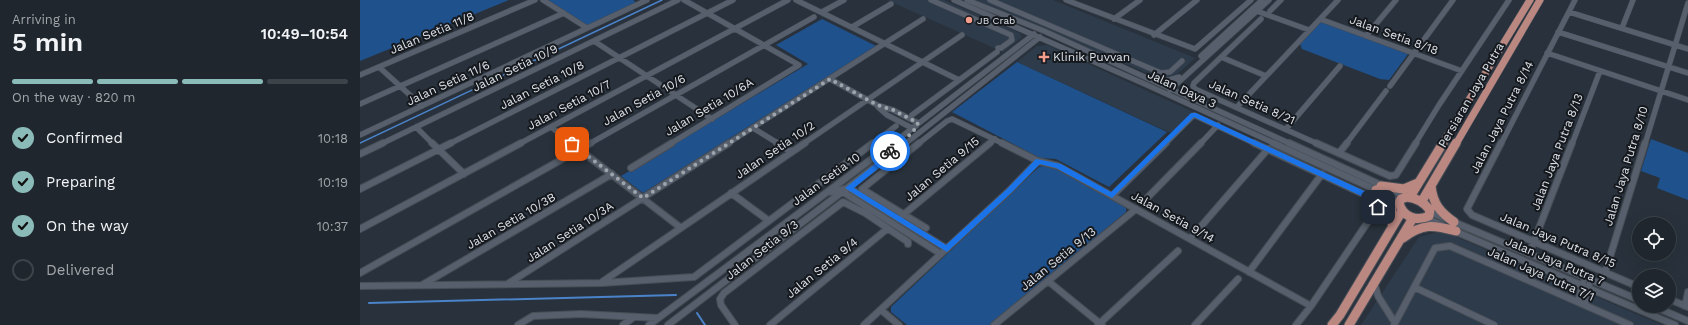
<!DOCTYPE html>
<html lang="en">
<head>
<meta charset="utf-8">
<style>
	:root { --surface:#1f262d; --page:#2c3239; --text:#f1f3f6; --muted:#a1a5aa; --line:#3c4349; --accent:#8bbbb9 }
	body { margin:0; font-family:"Work Sans",sans-serif; background:var(--page); color:var(--text); height:100vh; display:flex; flex-direction:column; font-size:15px; white-space:nowrap }
	* { box-sizing:border-box; margin:0 }
	p { font-size:13px; color:var(--muted) }
	.icon { flex:none; width:22px; height:22px; fill:none; stroke:currentColor; stroke-width:2; stroke-linecap:round; stroke-linejoin:round }
	.map { position:relative; flex:1; overflow:hidden }
	.drawer { display:flex; flex-direction:column; background:var(--surface); width:360px }
	.drawer>* { flex:none }
	.tools { position:absolute; left:1272px; top:217px; display:grid; gap:8px }
	.tools a { display:grid; place-items:center; width:44px; height:44px; border-radius:50%; background:var(--surface); box-shadow:0 4px 16px #0002,0 0 0 1px var(--line); font-size:20px }
	.pin { position:absolute; display:grid; place-items:center; width:34px; height:34px; color:#fff; margin:-17px; border-radius:8px; box-shadow:0 2px 6px #0006 }
	.courier { position:absolute; display:grid; place-items:center; width:40px; height:40px; margin:-20px; border:3px solid #1a73e8; border-radius:50%; background:#fff; color:#222; box-shadow:0 1px 5px #0007 }
	.overview em { font-style:normal; font-weight:600 }
	.overview div { display:flex; flex-direction:column-reverse }
	.overview { display:flex; align-items:center; justify-content:space-between; height:68px; padding:0 12px }
	h1 { font-size:26px; font-weight:600; line-height:30px }
	.bar { display:grid; grid-template-columns:repeat(4,1fr); gap:6px 4px; align-content:center; height:48px; padding:0 12px }
	.bar i { height:5px; border-radius:3px; background:var(--line) }
	.bar .selected { background:var(--accent) }
	.bar p { grid-column:span 4 }
	ol { padding:0 12px; list-style:none }
	li { display:flex; align-items:center; gap:12px; height:44px }
	li p { margin-inline-start:auto }
	li .icon { padding:4px; border-radius:50%; background:var(--accent); color:#111; stroke-width:4 }
	li:last-child { color:var(--muted) }
	li i { width:22px; height:22px; border:2px solid var(--line); border-radius:50% }
	main { display:flex; flex:1; min-height:0 }
	.map>svg:first-child { display:block }
</style>
</head>
<body>
<main>
<section class="drawer">
<div class="overview"><div><h1>5 min</h1><p>Arriving in</p></div><em>10:49–10:54</em></div>
<div class="bar"><i class="selected"></i><i class="selected"></i><i class="selected"></i><i></i><p>On the way · 820 m</p></div>
<ol>
<li><svg class="icon" aria-label="check" viewBox="0 0 24 24"><path d="M5 12l5 5 9-10"/></svg>Confirmed<p>10:18</p></li>
<li><svg class="icon" aria-label="check" viewBox="0 0 24 24"><path d="M5 12l5 5 9-10"/></svg>Preparing<p>10:19</p></li>
<li><svg class="icon" aria-label="check" viewBox="0 0 24 24"><path d="M5 12l5 5 9-10"/></svg>On the way<p>10:37</p></li>
<li><i></i>Delivered</li>
</ol>
</section>
<div class="map">
<svg width="1328" height="325" viewBox="0 0 1328 325">
	<rect width="100%" height="100%" fill="#29323c"/>
	<path fill="#2e3b4b" d="M527 0H584L660 33 662 37 643 52Z
		M614 0H693L835 58 814 77 809 79 799 78Z
		M687 45 833 112 811 133 657 62 677 46Z
		M1082 231 1302 325H1001L1059 237Z"/>
	<path fill="#1f518c" d="M0 0H149L0 61Z
		M188 0H273L277 3 228 26Z
		M462 19 516 46 283 193 261 176 448 64 416 45Z
		M960 23H967L1048 54 1029 80 1020 79 942 49 940 44Z
		M657 62 807 132 749 187 696 159 680 158 592 112Z
		M1291 139 1328 153V200L1297 188 1300 178 1281 171Z
		M688 165 693 166 766 207V212L630 325H547L531 312V307L679 167Z"/>
	<g fill="none" stroke-linecap="round" stroke-linejoin="round">
		<path stroke="#4a83c9" stroke-width="1.5" d="M0 143 302 0"/>
		<path stroke="#4a83c9" stroke-width="2" d="M9 303 316 295
			M337 313 345 325"/>
		<defs>
			<path id="minor-far1" d="M183 0 227 28
				M436 0 599 80
				M571 0 651 35 652 40 641 48H638
				M594 0 787 85 916 144
				M607 0 684 31 931 144
				M630 0 801 73 810 72 822 61
				M706 0 835 49 891 0
				M894 10 949 30
				M910 11 921 0
				M462 12 484 0
				M1209 12 1328 49
				M754 19 780 0
				M901 19 834 83 833 86 835 89 958 144
				M960 19 1102 71
				M492 27 531 4
				M1262 28 1273 0
				M1198 32 1328 73
				M794 35 837 0
				M1006 36 1036 0
				M234 41 352 119
				M1187 53 1328 100
				M841 56 902 0
				M861 57 906 76
				M19 67 62 106
				M0 75 175 0
				M470 79 517 105 533 110 558 123 556 126
				M797 80H809L819 77
				M1030 86 1093 0
				M810 90 909 0
				M0 104 204 13
				M518 107 527 115 552 128 555 127
				M877 107 978 0
				M552 115 637 52
				M56 127 73 144
				M191 127 213 144
				M393 128 419 144
				M926 129 980 66
				M0 135 287 0
				M21 144 318 0
				M89 144 373 0
				M159 144 428 0
				M229 144 454 17
				M310 144 439 65 324 0
				M367 144 563 19
				M443 144 602 35
				M512 144 536 126
				M532 144 674 34
				M545 144 680 37
				M558 144 587 121 592 119 644 144
				M629 144 635 139
				M805 144 834 115 896 144
				M840 144 858 125
				M986 144 1026 91
				M1055 144 1079 105 1149 0
				M1141 144 1215 0
				M1212 144 1240 71
				M1285 144 1328 3"/>
			<path id="minor" d="M72 143 104 174
				M211 143 321 228
				M417 143 432 152
				M559 143 502 189 566 228
				M642 143 678 161 698 166 951 306
				M894 143 1014 199 1018 204V207L951 306 936 325
				M913 143 1025 194 1039 203
				M929 143 1047 197
				M956 143 1030 176 1036 175 1056 143
				M1141 143 1107 209 1112 215 1279 287
				M979 153 987 143
				M0 154 23 143
				M271 168 312 143
				M0 189 91 143
				M483 190V192L581 254
				M471 192 489 188 587 249
				M371 193 409 221
				M752 196 806 143
				M788 197 841 143
				M1070 212 1279 300
				M543 215 630 143
				M1065 218 1082 225
				M0 229 161 143
				M1092 230 1315 325
				M830 239 908 149
				M1169 254 1212 143
				M889 272 962 174
				M0 273 231 143
				M1245 273 1285 143
				M688 281 742 325
				M242 282 445 143
				M1014 282 1018 296 1035 323
				M149 283 369 143
				M62 285 252 174
				M0 286 241 283 334 277 513 143
				M1054 287 1134 325
				M1309 299 1328 307
				M1218 302 1223 283
				M1225 305 1229 285
				M1293 306 1328 321
				M1325 306 1328 292
				M521 310 539 325
				M158 325 173 316 221 314 298 318
				M263 325 274 317
				M289 325 533 143
				M308 325 546 143
				M375 325 361 305 360 299 364 293 483 202 505 213 548 242V244
				M410 325 527 229
				M504 325 649 191 678 161
				M634 325 776 209
				M738 325 818 251
				M835 325 878 279
				M1034 325 1075 248 1090 246 1270 325"/>
			<path id="major-far1" d="M1082 144 1170 0
				M1096 144 1180 0"/>
			<path id="major" d="M1021 186 1044 189 1058 183
				M1071 186C1073 204 1080 212 1094 222
				M1016 190C1029 200 1034 207 1032 223
				M1047 197C1057 198 1064 202 1070 210L1069 216C1056 222 1043 217 1039 203L1041 199Z
				M1050 197 1083 143
				M1062 201 1096 143
				M1043 238C1063 223 1073 225 1096 231
				M972 325 980 315 1042 211
				M989 325 1053 218"/>
		</defs>
		<use href="#minor-far1" stroke="#464d56" stroke-width="6"/>
		<use href="#minor" stroke="#464d56" stroke-width="8"/>
		<use href="#major-far1" stroke="#464d56" stroke-width="8"/>
		<use href="#major" stroke="#464d56" stroke-width="11"/>
		<use href="#minor-far1" stroke="#565f6b" stroke-width="5"/>
		<use href="#minor" stroke="#565f6b" stroke-width="6"/>
		<use href="#major-far1" stroke="#ba8781" stroke-width="7"/>
		<use href="#major" stroke="#ba8781" stroke-width="9"/>
	</g>
	<path fill="#1a73e8" d="M831 113H836L1017 197C1019 201 1023 204 1021 209H1016L1012 201 834 117 752 198 696 168 680 164 651 193 587 252 485 188 525 156 528 150H533L534 151 530 159 494 188 586 245 647 189 676 159 701 164 751 192Z"/>
	<g fill="none" stroke-linecap="round" stroke-linejoin="round">
		<path stroke="#9da4ac" stroke-width="4" stroke-dasharray="0 7.2" d="M212 144 283 198 470 79 517 105 533 110 558 123 553 132 530 151"/>
	</g>
	<g fill="#f49d8c" stroke="#15191e" stroke-width="1.5">
		<circle cx="609" cy="20" r="4"/>
		<path d="M682 51h4v4h4v4h-4v4h-4v-4h-4v-4h4z"/>
	</g>
	<g text-anchor="middle" stroke-width="4" stroke-linejoin="round" paint-order="stroke">
		<g font-size="10" fill="#dce1e8" stroke="#15191e" text-anchor="start">
			<text x="617" y="24">JB Crab</text>
		</g>
		<g font-size="12" fill="#dce1e8" stroke="#15191e">
			<text transform="translate(72 33) rotate(-23)" y="4">Jalan Setia 11/8</text>
			<text transform="translate(1034 35) rotate(20)" y="4">Jalan Setia 8/18</text>
			<text transform="translate(155 68) rotate(-26)" y="4">Jalan Setia 10/9</text>
			<text transform="translate(88 83) rotate(-25)" y="4">Jalan Setia 11/6</text>
			<text transform="translate(182 85) rotate(-27)" y="4">Jalan Setia 10/8</text>
			<text transform="translate(822 89) rotate(25)" y="4">Jalan Daya 3</text>
			<text transform="translate(1111 95) rotate(-60)" y="4">Persiaran Jaya Putra</text>
			<text transform="translate(284 100) rotate(-29)" y="4">Jalan Setia 10/6</text>
			<text transform="translate(892 102) rotate(24)" y="4">Jalan Setia 8/21</text>
			<text transform="translate(209 105) rotate(-28)" y="4">Jalan Setia 10/7</text>
			<text transform="translate(349 107) rotate(-31)" y="4">Jalan Setia 10/6A</text>
			<text transform="translate(1142 117) rotate(-63)" y="4">Jalan Jaya Putra 8/14</text>
			<text transform="translate(415 150) rotate(-34)" y="4">Jalan Setia 10/2</text>
			<text transform="translate(1197 152) rotate(-69)" y="4">Jalan Jaya Putra 8/13</text>
			<text transform="translate(1266 166) rotate(-73)" y="4">Jalan Jaya Putra 8/10</text>
			<text transform="translate(582 169) rotate(-40)" y="4">Jalan Setia 9/15</text>
			<text transform="translate(466 179) rotate(-36)" y="4">Jalan Setia 10</text>
			<text transform="translate(813 217) rotate(29)" y="4">Jalan Setia 9/14</text>
			<text transform="translate(151 221) rotate(-30)" y="4">Jalan Setia 10/3B</text>
			<text transform="translate(210 232) rotate(-33)" y="4">Jalan Setia 10/3A</text>
			<text transform="translate(1198 240) rotate(23)" y="4">Jalan Jaya Putra 8/15</text>
			<text transform="translate(402 250) rotate(-38)" y="4">Jalan Setia 9/3</text>
			<text transform="translate(698 259) rotate(-39)" y="4">Jalan Setia 9/13</text>
			<text transform="translate(1195 261) rotate(23)" y="4">Jalan Jaya Putra 7</text>
			<text transform="translate(462 268) rotate(-39)" y="4">Jalan Setia 9/4</text>
			<text transform="translate(1181 274) rotate(24)" y="4">Jalan Jaya Putra 7/1</text>
		</g>
		<g font-size="12" fill="#dce1e8" stroke="#15191e" text-anchor="start">
			<text x="693" y="61">Klinik Puvvan</text>
		</g>
	</g>
</svg>
<div class="tools">
<a><svg class="icon" aria-label="locate" viewBox="0 0 24 24"><circle cx="12" cy="12" r="6"/><path d="M12 2v4M12 18v4M2 12h4M18 12h4"/></svg></a>
<a><svg class="icon" aria-label="layers" viewBox="0 0 24 24"><path d="M12 4l9 5-9 5-9-5zM3 14l9 5 9-5"/></svg></a>
</div>
<div class="pin" style="left:212px;top:144px;background:#ea580c"><svg class="icon" aria-label="bag" viewBox="0 0 24 24"><path d="M5 8h14l-1 12H6zM9 8a3 3 0 0 1 6 0"/></svg></div>
<div class="pin" style="left:1018px;top:207px;background:#1f2937"><svg class="icon" aria-label="home" viewBox="0 0 24 24"><path d="M3 11l9-7 9 7M6 9v11h12V9"/></svg></div>
<div class="courier" style="left:530px;top:151px"><svg class="icon" aria-label="bike" viewBox="0 0 24 24"><circle cx="6" cy="16" r="4"/><circle cx="18" cy="16" r="4"/><path d="M6 16l4-8h5l3 8M10 8l3 8H6M13 5h3"/></svg></div>
</div>
</main>
</body>
</html>
